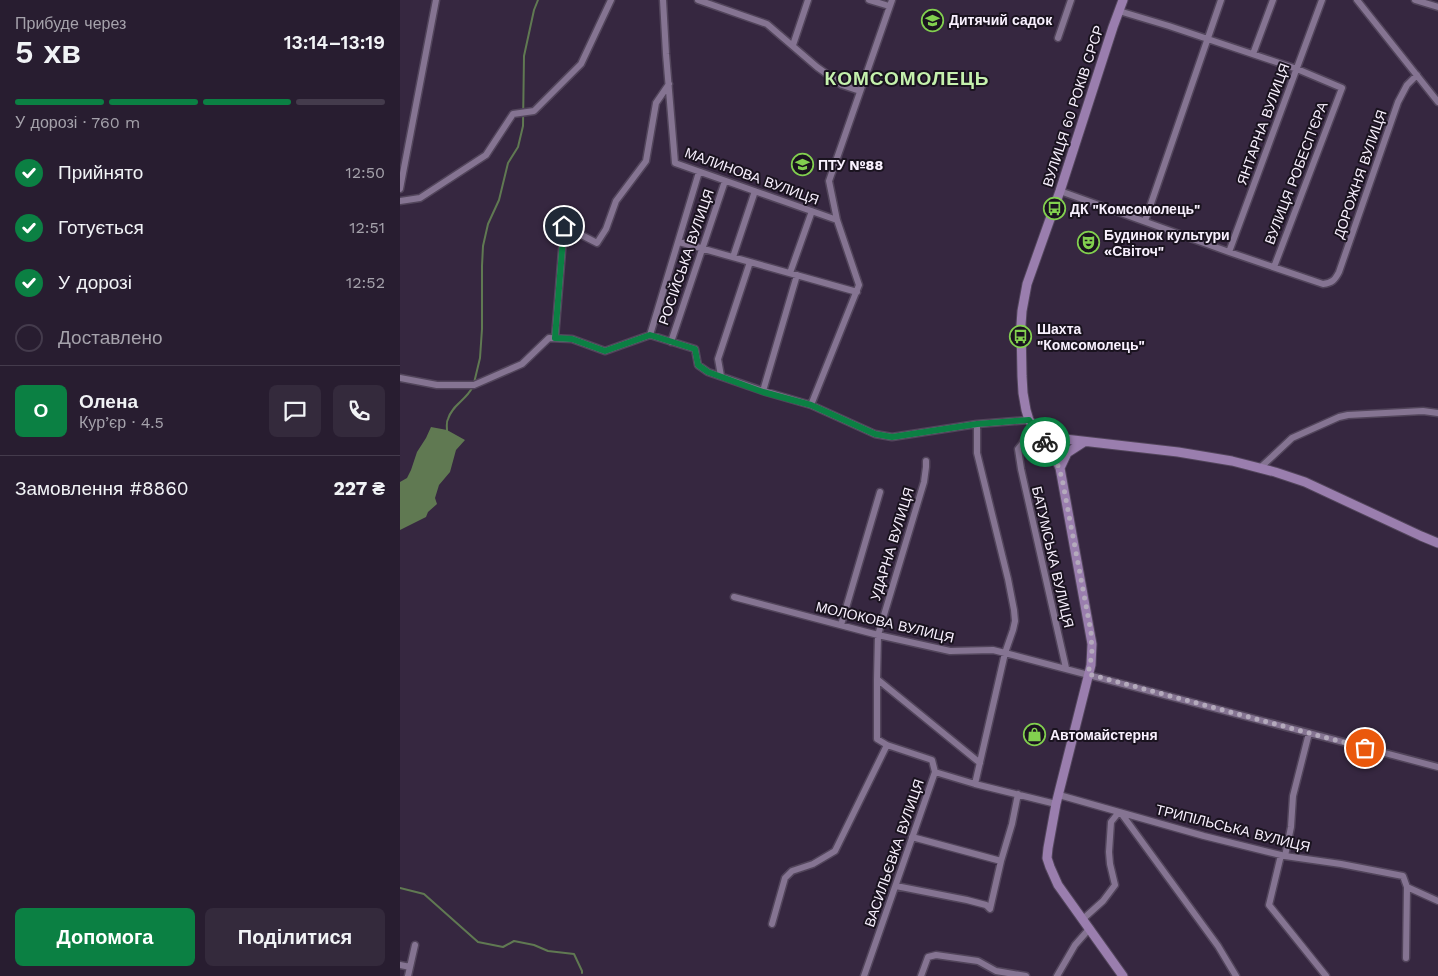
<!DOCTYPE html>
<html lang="uk">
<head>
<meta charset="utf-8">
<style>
	:root { --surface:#281d30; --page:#342a3c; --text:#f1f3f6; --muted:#a5a2ab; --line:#443b4c; --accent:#0b8043 }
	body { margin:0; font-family:"Work Sans",sans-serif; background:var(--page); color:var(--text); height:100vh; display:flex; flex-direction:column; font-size:19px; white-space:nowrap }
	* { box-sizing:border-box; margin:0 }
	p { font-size:16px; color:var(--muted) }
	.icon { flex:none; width:28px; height:28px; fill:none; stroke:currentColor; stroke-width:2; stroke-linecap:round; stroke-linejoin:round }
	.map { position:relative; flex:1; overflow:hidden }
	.sheet { display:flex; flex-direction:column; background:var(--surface); width:400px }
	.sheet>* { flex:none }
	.pin { position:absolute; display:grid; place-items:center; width:42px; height:42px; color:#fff; margin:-21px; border:2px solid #fff; border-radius:50%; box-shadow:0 1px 5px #0007 }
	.courier { position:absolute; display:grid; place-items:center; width:50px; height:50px; margin:-25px; border:4px solid #0b8043; border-radius:50%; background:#fff; color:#222; box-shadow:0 1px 6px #0007 }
	.overview em { font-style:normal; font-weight:600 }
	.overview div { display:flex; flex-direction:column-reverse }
	.overview { display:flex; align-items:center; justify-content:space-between; height:85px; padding:0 15px }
	h1 { font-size:32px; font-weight:600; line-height:38px }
	.bar { display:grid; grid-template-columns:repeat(4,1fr); gap:8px 5px; align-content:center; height:60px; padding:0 15px }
	.bar i { height:6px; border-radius:4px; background:var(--line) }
	.bar .active { background:var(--accent) }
	.bar p { grid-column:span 4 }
	.line { display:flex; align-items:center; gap:12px; padding:0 15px; border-top:1px solid var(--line) }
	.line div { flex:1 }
	.round { display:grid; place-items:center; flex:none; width:52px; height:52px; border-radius:8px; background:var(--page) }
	ol { padding:0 15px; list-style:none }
	li { display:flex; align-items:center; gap:15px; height:55px }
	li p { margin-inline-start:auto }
	li .icon { padding:5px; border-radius:50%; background:var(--accent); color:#fff; stroke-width:4 }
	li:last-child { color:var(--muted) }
	li i { width:28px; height:28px; border:2px solid var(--line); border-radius:50% }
	.primary-button { display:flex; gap:10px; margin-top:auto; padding:10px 15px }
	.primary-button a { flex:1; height:58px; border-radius:8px; background:var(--accent); color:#fff; font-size:20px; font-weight:600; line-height:58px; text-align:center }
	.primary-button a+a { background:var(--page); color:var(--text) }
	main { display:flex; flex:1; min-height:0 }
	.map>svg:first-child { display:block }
</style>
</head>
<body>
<main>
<section class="sheet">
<div class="overview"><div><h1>5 хв</h1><p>Прибуде через</p></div><em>13:14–13:19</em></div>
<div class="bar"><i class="active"></i><i class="active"></i><i class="active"></i><i></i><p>У дорозі · 760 m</p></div>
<ol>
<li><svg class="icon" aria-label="check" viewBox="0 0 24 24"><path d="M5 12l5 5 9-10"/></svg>Прийнято<p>12:50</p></li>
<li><svg class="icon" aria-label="check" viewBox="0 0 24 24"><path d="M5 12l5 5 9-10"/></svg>Готується<p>12:51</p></li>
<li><svg class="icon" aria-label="check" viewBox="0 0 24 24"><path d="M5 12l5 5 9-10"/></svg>У дорозі<p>12:52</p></li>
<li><i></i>Доставлено</li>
</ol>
<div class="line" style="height:90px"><b class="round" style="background:var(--accent);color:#fff">О</b><div><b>Олена</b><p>Кур’єр · 4.5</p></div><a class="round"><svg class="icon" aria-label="chat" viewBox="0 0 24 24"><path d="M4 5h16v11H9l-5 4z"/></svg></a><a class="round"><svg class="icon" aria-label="phone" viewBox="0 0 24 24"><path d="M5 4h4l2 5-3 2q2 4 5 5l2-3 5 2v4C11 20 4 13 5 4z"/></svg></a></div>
<div class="line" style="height:65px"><div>Замовлення #8860</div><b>227 ₴</b></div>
<div class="primary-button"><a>Допомога</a><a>Поділитися</a></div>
</section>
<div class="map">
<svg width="1038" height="976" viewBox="0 0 1038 976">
	<rect width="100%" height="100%" fill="#362740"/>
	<path fill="#607952" d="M31 427 47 430 65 440 56 450 50 472 39 485 35 498 37 504 28 512 26 517 0 530V482L7 478 11 470 17 452 26 438Z"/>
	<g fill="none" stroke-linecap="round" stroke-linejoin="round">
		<path stroke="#607952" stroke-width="2" d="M74 383 80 358 82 329V266L83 246 88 224 99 200 108 163 118 147 123 126 124 56 134 10 138 0
			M47 431C47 427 46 422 48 419 52 405 66 400 72 388
			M0 888 24 894 78 942 103 947 114 941 134 945 148 951 174 954 182 971V973"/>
		<defs>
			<path id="street" d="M263 0 266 54 275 163 437 220
				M298 0 367 24 417 67 442 85 460 91
				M469 0 489 6
				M492 0 429 181 437 220 459 285 411 405 475 434 492 437 577 424 629 420
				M957 0 1038 102
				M1015 0 1038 7
				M719 11 769 26 897 69 942 88 874 267
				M658 38 671 0
				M393 45 408 0
				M853 54 873 0
				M299 172 250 335 295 349 298 365 308 372 363 391 411 405
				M0 189 36 0
				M660 191 829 252 923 284C932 283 935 280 939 272L998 102 1007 85 1017 75
				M0 201 20 198 86 155 113 114 134 111 181 64 211 0
				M745 221 821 0
				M279 242 457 292
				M829 252 922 0
				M333 257 355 191
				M390 273 412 211
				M155 338 164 226 197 243 206 229 216 201 246 161 256 103 269 84
				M271 342 325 181
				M321 376 318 359 350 262
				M0 378 37 385H74L122 364 149 338 172 339 205 351 250 335
				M363 391 397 275
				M632 424 622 444 618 449 621 469 666 668
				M526 461V467L524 482 478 635 477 679 580 763
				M860 468 892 438 939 417 948 415 1023 411 1038 413
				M334 597 478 635 550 651 593 650 605 653 1038 767
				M441 625 480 492
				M477 679V739L487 745 532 760 535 772
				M575 784 605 653 613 630 615 621 614 610 608 579 577 453V424
				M659 795 804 836 885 856 941 864 1003 876 1007 887 1006 958
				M721 813 818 946 836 976
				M512 837 601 861
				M881 855 869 905 926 976
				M885 856 891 827 893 796 909 733
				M496 886 567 900 586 905 590 909 601 861 612 824 618 794
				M1007 887 1038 901
				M683 919 703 901 715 885 710 864 709 852 711 822 719 812
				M372 924 385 878 392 871 413 864 435 851 487 745
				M0 965 10 967
				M8 976 15 945
				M464 976 535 772 575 784 656 804
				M521 976 528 957 536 955 578 961 596 971 626 976
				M657 976 675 945 690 928"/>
			<path id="secondary" d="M638 428 656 438 778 452 832 461 875 472 905 482 1021 536 1038 543
				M660 468 667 453 684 442
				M723 976 658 885 650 867 647 858 648 848 656 804 691 665 692 644 660 468 650 448 629 420 626 410 623 393 622 376 621 325 622 311 627 284 660 191 713 27 723 0"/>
		</defs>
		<use href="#street" stroke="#52455b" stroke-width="9"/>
		<use href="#secondary" stroke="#52455b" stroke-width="11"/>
		<use href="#street" stroke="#857492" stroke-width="6"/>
		<use href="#secondary" stroke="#9a7eae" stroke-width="9"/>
	</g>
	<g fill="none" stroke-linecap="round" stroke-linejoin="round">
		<path stroke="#b4aabc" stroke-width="5" stroke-dasharray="0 9" d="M645 442C656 457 661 471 664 489L691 632 692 654 688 674 965 748"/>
		<path stroke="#0b8043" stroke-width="6" d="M164 226 155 338 172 339 205 351 250 335 295 349 298 365 308 372 363 392 411 405 475 434 492 437 577 424 629 420 645 442"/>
	</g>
	<defs>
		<symbol id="school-ring" viewBox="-11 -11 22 22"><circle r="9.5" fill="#1a131f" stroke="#82d04f" stroke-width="1.5"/><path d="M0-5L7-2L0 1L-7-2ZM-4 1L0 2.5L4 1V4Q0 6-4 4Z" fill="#82d04f"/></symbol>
		<symbol id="university-ring" viewBox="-11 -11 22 22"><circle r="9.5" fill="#1a131f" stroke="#82d04f" stroke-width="1.5"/><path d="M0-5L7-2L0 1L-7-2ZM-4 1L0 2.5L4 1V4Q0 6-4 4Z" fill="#82d04f"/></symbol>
		<symbol id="bus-ring" viewBox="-11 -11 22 22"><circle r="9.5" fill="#1a131f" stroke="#82d04f" stroke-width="1.5"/><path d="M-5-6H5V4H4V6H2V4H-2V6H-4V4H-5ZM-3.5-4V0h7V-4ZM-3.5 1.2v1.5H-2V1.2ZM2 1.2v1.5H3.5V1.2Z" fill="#82d04f"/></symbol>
		<symbol id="theatre-ring" viewBox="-11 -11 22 22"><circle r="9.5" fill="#1a131f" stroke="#82d04f" stroke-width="1.5"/><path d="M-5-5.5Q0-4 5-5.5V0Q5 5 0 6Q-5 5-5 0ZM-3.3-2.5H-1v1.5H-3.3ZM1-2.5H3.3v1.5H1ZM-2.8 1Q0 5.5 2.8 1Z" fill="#82d04f"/></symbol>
		<symbol id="shop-ring" viewBox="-11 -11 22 22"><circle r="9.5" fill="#1a131f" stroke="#82d04f" stroke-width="1.5"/><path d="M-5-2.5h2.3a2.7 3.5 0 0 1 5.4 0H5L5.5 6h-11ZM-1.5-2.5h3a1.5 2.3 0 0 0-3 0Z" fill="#82d04f"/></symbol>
	</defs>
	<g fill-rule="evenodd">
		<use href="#school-ring" x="520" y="8" width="25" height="25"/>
		<use href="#university-ring" x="390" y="152" width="25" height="25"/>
		<use href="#bus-ring" x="642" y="196" width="25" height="25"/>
		<use href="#theatre-ring" x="676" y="230" width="25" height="25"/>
		<use href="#bus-ring" x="608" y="324" width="25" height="25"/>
		<use href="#shop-ring" x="622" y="722" width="25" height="25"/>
	</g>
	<g text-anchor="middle" stroke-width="4" stroke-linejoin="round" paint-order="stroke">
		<g font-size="14" font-weight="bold" fill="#f8f0fe" stroke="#1a131f" text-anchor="start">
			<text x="549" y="25">Дитячий садок</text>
			<text x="418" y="170">ПТУ №88</text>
			<text x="670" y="214">ДК "Комсомолець"</text>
			<text x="704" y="240">Будинок культури<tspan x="704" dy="16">«Світоч"</tspan></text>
			<text x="637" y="334">Шахта<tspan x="637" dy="16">"Комсомолець"</tspan></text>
			<text x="650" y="740">Автомайстерня</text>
		</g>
		<g font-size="14" fill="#f8f0fe" stroke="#1a131f">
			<text transform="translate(673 106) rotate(-72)" y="5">ВУЛИЦЯ 60 РОКІВ СРСР</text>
			<text transform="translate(863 124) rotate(-70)" y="5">ЯНТАРНА ВУЛИЦЯ</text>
			<text transform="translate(896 173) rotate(-69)" y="5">ВУЛИЦЯ РОБЕСП'ЄРА</text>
			<text transform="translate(960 174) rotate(-71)" y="5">ДОРОЖНЯ ВУЛИЦЯ</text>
			<text transform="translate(352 176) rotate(20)" y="5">МАЛИНОВА ВУЛИЦЯ</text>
			<text transform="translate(286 257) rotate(-71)" y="5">РОСІЙСЬКА ВУЛИЦЯ</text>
			<text transform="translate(492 544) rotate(-73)" y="5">УДАРНА ВУЛИЦЯ</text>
			<text transform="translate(653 557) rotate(77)" y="5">БАТУМСЬКА ВУЛИЦЯ</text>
			<text transform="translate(485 622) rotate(13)" y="5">МОЛОКОВА ВУЛИЦЯ</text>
			<text transform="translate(833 828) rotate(14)" y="5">ТРИПІЛЬСЬКА ВУЛИЦЯ</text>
			<text transform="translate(494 853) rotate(-71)" y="5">ВАСИЛЬЄВКА ВУЛИЦЯ</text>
		</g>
		<g font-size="19" font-weight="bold" letter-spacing="1" fill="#c5f1ad" stroke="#1a131f">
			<text x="507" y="85">КОМСОМОЛЕЦЬ</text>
		</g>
	</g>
</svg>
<div class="pin" style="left:965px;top:748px;background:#ea580c"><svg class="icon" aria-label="bag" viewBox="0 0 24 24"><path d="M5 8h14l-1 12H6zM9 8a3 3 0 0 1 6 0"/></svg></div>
<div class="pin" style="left:164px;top:226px;background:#1f2937"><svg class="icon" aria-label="home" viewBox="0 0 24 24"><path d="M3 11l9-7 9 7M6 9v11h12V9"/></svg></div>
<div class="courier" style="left:645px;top:442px"><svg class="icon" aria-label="bike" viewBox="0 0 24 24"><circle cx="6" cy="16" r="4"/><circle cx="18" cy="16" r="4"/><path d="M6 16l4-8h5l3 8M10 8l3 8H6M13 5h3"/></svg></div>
</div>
</main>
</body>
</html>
